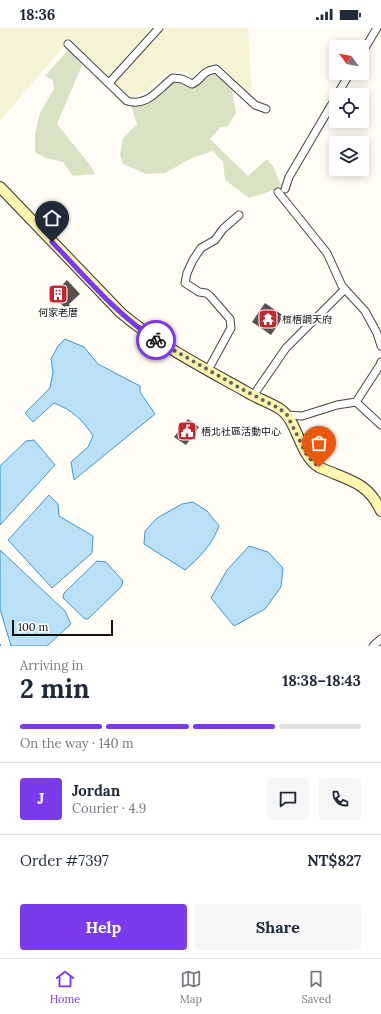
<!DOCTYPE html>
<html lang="en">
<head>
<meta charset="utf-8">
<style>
	:root { --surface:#fff; --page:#f6f6f7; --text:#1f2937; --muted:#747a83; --line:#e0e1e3; --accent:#7c3aed }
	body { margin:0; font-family:Lora,"Noto Sans TC",serif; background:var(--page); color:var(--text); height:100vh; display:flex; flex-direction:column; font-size:15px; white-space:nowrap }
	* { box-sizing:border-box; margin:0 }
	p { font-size:13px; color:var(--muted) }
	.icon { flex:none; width:22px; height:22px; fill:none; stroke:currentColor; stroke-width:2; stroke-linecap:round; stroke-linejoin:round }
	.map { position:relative; height:618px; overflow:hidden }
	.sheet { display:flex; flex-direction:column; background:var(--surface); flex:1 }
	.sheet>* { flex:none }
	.needle { width:26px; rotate:303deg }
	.fabs { position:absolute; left:329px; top:12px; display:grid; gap:8px }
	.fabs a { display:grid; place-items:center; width:40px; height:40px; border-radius:4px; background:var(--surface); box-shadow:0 2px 10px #0003; font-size:20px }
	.scale { position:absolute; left:12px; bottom:10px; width:101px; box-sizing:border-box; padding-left:4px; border:2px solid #111; border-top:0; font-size:11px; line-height:14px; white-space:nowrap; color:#111; -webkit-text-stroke:3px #fff; paint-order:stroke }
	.pin { position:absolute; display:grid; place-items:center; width:34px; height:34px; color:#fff; margin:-41px -17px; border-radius:50% 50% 50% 0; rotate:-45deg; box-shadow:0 0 4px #0007 }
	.pin .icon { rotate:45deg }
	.courier { position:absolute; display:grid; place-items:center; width:40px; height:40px; margin:-20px; border:3px solid #7c3aed; border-radius:50%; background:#fff; color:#222; box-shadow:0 1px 5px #0007 }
	.overview em { font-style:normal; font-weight:800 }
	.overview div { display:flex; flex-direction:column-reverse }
	.overview { display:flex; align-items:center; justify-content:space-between; height:68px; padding:0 20px }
	h1 { font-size:26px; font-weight:800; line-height:30px }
	.bar { display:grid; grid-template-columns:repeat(4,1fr); gap:6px 4px; align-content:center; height:48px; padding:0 20px }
	.bar i { height:5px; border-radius:3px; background:var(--line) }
	.bar .on { background:var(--accent) }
	.bar p { grid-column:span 4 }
	.line { display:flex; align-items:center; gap:10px; padding:0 20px; border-top:1px solid var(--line) }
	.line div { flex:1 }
	.round { display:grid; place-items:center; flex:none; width:42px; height:42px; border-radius:4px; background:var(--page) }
	.button { display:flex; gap:8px; margin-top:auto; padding:8px 20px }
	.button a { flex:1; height:46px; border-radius:4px; background:var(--accent); color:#fff; font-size:16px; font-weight:800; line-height:46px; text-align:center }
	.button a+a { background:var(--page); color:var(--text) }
	.status { display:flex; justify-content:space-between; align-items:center; height:28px; padding:0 20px; background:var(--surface); direction:ltr }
	.status svg { height:11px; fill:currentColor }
	.tabs { display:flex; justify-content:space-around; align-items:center; height:56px; border-top:1px solid var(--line); background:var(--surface); font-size:11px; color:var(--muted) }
	.tabs a { display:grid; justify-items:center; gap:2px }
	.tabs .on { color:var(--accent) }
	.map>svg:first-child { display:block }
</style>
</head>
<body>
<div class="status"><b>18:36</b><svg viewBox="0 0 49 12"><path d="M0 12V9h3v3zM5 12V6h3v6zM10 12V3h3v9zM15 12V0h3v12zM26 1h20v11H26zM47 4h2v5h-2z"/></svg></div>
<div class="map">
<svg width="381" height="618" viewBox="0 0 381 618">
	<rect width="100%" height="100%" fill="#fffdf5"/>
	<path fill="#f6f3d4" d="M0 0H248L252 66 241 57 223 40 214 35 192 49 185 43 165 46 145 64 131 70 70 11 0 93Z"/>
	<path fill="#d9e3c4" d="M69 21 82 37 57 96 91 138 95 146 73 148 63 134 46 130 35 124V106L40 85 54 61 53 52 45 48Z
		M209 43H214L232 61 236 85 228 98 221 99 210 111 248 148 267 131 273 138 281 157 280 159 274 162 249 170 225 152 223 134 213 123 192 130 165 145 146 146 123 136 120 127 123 110 137 96 131 78 150 75 168 55 174 52H182L193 60Z"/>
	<path fill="#b9e0f7" stroke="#3f96cf" d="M65 311 84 319 98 336 140 358V364L155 386 74 452 71 434 88 419 93 408C83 392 72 382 54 375L33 394 25 385 50 360 53 344 51 331 58 318Z
		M34 412 55 437 0 497V438L26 413Z
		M49 467 58 476 59 488 93 508 92 525 52 560 8 512Z
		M193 474 207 483 219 498C212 517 200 529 185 542L144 516 145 503 157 490 182 476Z
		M249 518 268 524 283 540 281 559 265 581 234 598 211 570 227 542Z
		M0 522 65 583 71 596 47 618H11L0 581Z
		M97 533 106 534 123 553 121 559 88 591H85L63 570 64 565Z"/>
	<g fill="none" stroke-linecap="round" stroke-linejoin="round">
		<path stroke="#3f96cf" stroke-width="2" d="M0 617V618"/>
	</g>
	<path fill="#5a524d" d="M67 252 80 266 69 276 70 277 66 281 52 267Z
		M265 275 284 288 271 307 252 294Z
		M188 391 199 399 186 417 174 409Z"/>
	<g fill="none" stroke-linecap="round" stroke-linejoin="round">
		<defs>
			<path id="street" d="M68 16 127 73C148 79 158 61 173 50L182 51 192 56C202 52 201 43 216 41L255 77 266 81
				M362 25 377 0
				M109 55 159 0
				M337 67 350 45
				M285 161 289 149 336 69
				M278 164 327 225 342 258 365 283 377 305 381 318
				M208 342 231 300 230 291 210 268 206 265 199 264 185 255 187 245 193 232 201 220 215 212 223 201 239 187
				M253 368 286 320 345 261
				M356 374 381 397
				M287 387 302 388 337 377 356 374 380 337 381 334
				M373 618 381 611"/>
			<path id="secondary" d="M0 159 121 285C159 317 202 339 245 363 256 370 269 374 280 381 298 393 299 427 319 439 323 441 328 443 333 445 356 454 370 459 381 483"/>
		</defs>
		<use href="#street" stroke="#444" stroke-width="9"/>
		<use href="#secondary" stroke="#333" stroke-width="12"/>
		<use href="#street" stroke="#fff" stroke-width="7"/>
		<use href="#secondary" stroke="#fff6b0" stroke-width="10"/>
	</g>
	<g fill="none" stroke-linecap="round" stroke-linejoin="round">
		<path stroke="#646461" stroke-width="4" stroke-dasharray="0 7.2" d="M156 312 240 360 280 381 287 387 308 429 319 439"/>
		<path stroke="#7c3aed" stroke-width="5" d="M52 214C85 248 116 286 156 312"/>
	</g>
	<defs>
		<symbol id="building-square" viewBox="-11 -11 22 22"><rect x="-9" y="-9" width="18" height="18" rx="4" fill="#c4262e" stroke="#fff"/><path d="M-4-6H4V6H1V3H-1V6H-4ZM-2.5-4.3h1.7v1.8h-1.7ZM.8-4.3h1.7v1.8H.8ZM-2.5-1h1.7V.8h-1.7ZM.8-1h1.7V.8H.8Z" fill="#fff"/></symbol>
		<symbol id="temple-square" viewBox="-11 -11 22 22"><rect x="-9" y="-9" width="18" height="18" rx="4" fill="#c4262e" stroke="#fff"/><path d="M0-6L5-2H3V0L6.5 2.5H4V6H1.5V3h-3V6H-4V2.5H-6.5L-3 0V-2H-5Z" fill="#fff"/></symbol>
		<symbol id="civic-square" viewBox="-11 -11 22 22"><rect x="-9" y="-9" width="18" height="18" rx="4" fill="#c4262e" stroke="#fff"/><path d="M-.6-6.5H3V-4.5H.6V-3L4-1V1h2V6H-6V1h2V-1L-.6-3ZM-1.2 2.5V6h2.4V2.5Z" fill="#fff"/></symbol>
	</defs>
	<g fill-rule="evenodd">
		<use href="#building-square" x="47" y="255" width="22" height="22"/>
		<use href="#temple-square" x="257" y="280" width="22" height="22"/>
		<use href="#civic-square" x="176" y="392" width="22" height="22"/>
	</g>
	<g text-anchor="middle" stroke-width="4" stroke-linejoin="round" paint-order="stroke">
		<g font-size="10" fill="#111" stroke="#fff" text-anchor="start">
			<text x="58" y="288" text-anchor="middle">何家老厝</text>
			<text x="282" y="295">椬梧調天府</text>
			<text x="201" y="407">梧北社區活動中心</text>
		</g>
	</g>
</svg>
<div class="fabs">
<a><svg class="needle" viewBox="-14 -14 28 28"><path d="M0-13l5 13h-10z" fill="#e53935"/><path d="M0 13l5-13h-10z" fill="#747a83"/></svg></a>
<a><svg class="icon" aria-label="locate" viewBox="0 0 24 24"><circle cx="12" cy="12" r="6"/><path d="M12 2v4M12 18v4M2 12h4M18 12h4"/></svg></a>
<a><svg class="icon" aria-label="layers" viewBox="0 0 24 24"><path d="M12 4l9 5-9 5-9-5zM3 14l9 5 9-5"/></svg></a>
</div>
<div class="scale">100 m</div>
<div class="pin" style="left:319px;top:439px;background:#ea580c"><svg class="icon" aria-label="bag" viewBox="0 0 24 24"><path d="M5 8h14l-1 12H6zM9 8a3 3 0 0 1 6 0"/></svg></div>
<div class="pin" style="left:52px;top:214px;background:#1f2937"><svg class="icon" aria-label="home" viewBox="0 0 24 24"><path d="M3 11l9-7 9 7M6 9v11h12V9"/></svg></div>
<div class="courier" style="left:156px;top:312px"><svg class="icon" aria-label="bike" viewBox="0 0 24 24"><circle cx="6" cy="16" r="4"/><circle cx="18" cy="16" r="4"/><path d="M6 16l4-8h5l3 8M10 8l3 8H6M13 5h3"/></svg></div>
</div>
<section class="sheet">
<div class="overview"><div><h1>2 min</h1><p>Arriving in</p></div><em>18:38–18:43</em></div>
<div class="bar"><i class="on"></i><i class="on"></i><i class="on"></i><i></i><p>On the way · 140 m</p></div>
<div class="line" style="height:72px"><b class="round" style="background:var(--accent);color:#fff">J</b><div><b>Jordan</b><p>Courier · 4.9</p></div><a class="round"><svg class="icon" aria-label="chat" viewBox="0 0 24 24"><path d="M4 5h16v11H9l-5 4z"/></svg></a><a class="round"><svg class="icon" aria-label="phone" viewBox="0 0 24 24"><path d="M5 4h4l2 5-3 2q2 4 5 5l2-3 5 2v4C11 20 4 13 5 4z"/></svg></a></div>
<div class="line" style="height:52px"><div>Order #7397</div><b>NT$827</b></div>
<div class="button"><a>Help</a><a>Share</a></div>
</section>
<nav class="tabs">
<a class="on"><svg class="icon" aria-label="home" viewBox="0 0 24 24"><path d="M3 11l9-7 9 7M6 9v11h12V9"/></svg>Home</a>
<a><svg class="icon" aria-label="map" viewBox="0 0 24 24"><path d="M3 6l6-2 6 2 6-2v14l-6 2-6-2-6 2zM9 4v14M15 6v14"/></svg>Map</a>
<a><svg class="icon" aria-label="saved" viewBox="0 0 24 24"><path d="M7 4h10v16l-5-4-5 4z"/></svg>Saved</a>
</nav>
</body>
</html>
